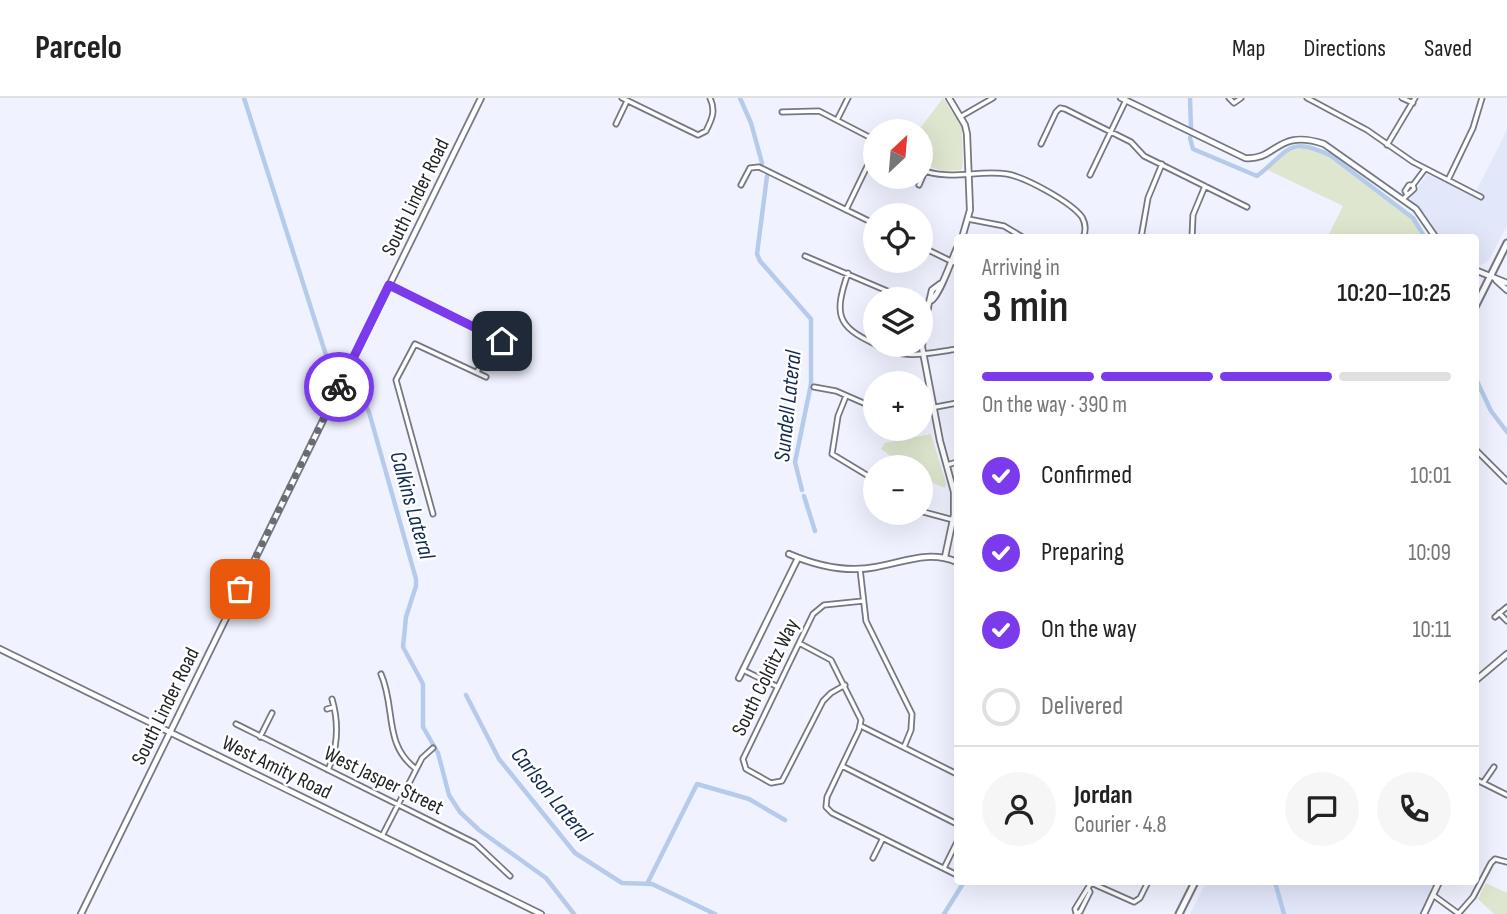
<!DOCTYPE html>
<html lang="en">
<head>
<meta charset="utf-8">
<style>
	:root { --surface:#fff; --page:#f6f6f6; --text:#222; --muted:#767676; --line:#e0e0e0; --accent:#7c3aed }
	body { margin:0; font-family:"Sofia Sans Condensed",sans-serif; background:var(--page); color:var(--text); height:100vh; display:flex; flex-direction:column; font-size:26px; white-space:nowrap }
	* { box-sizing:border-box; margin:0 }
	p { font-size:23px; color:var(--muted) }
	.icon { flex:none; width:38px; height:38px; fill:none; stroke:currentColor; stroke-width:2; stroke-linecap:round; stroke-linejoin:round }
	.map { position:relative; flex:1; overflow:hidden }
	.drawer { position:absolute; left:954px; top:136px; width:525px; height:651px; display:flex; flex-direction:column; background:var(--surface); border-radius:7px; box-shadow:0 7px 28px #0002 }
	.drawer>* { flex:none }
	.needle { width:46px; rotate:26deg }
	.tools { position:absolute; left:863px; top:21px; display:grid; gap:14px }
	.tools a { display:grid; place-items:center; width:70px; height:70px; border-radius:50%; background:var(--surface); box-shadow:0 7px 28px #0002; font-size:35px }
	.pin { position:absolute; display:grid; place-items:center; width:60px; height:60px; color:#fff; margin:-30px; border-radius:14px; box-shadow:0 4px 10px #0006 }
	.courier { position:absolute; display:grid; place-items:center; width:70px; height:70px; margin:-35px; border:5px solid #7c3aed; border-radius:50%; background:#fff; color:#222; box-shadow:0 2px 9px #0007 }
	.summary em { font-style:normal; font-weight:600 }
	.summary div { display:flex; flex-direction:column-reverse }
	.summary { display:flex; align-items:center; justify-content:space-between; height:119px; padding:0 28px }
	h1 { font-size:46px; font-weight:600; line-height:52px }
	.bar { display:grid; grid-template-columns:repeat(4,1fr); gap:10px 7px; align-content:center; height:84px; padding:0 28px }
	.bar i { height:9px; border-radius:5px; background:var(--line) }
	.bar .selected { background:var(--accent) }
	.bar p { grid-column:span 4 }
	.line { display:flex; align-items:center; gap:18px; padding:0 28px; border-top:2px solid var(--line) }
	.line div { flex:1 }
	.round { display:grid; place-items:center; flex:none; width:74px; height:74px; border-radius:37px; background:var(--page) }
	ol { padding:0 28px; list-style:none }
	li { display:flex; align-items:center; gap:21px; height:77px }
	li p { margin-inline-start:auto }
	li .icon { padding:7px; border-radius:50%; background:var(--accent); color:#fff; stroke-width:4 }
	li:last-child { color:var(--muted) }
	li i { width:38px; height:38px; border:4px solid var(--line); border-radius:50% }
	header { display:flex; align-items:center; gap:42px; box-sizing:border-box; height:98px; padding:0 35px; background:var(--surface); border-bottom:2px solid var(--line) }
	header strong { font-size:33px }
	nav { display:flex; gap:38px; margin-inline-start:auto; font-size:24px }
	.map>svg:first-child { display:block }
</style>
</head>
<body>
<header>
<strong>Parcelo</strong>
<nav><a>Map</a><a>Directions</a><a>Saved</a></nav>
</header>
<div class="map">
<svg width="1507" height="816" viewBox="0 0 1507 816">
	<rect width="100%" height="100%" fill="#f0f3ff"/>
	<path fill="#e3e7fa" d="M1507 32V128L1489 162 1481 167H1475V140H1439L1431 124 1410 101 1427 76 1473 99Z
		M1206 784H1436L1421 816H1190Z"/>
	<path fill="#dee6cf" d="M943 0 962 29 963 68 961 72 943 73 921 66 920 33H918Z
		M1310 50 1331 61 1412 121 1421 140H1327L1343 108 1268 72C1280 54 1288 51 1310 50Z
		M931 336 946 385 945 390 921 380 920 369H906L881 351 885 345Z
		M1486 785 1507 795V816H1494L1478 801Z"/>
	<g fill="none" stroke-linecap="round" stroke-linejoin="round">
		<path stroke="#b6cbec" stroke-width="4.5" d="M244 0 333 279 337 282
			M740 0 751 25 762 65
			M1190 0 1191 30
			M1190 40 1193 51 1257 78C1288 55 1287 36 1331 58L1413 120 1425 140
			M767 78 757 156 760 163 811 221V286L795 364 802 392
			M1475 279 1491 313 1507 334
			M345 287 361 299 369 314 416 481V488L406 519 403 549 423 586V629L438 655 449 697 460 714 479 732 546 780 574 816
			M804 398 815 433
			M466 597 499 661 575 755 622 785 652 786 715 816
			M1275 784 1284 816
			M647 786 697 686 749 701 785 722
			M944 816 964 784"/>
		<defs>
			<path id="street" d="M622 0 698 37 706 33C712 21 716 13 710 0
				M1229 0 1234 5 1241 0
				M1307 0 1367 32 1413 64 1481 99
				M1402 0 1413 5
				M782 14 819 13 875 42
				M960 19 993 0
				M837 22 848 0
				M616 26 627 3
				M1041 46 1056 14 1060 10 1065 11 1131 44 1144 58 1247 109
				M1387 47 1415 0
				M920 71C949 84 978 71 1007 76 1025 79 1071 104 1082 119 1086 126 1086 133 1083 140
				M1090 77 1126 2
				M1448 82 1473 30 1482 0
				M741 87 750 70 759 69 875 126
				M919 87 925 73
				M1413 87 1425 71
				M1403 101 1414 91 1413 87H1409L1405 93 1407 96
				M846 112 875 52
				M968 121 1004 128 1024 140
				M1141 140 1148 100 1162 66
				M1192 140 1193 117 1205 88
				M920 148 957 166
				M805 158 906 201
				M848 175C834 216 836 228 875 246
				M920 208 928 211
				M876 247C907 262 924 256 957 251
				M477 274 495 240
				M814 289 836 293 875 310
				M846 298 838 318 832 356 875 382
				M920 312 957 305
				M1475 351 1507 383
				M947 367 957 364
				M920 413 957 423
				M433 416 396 282 415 246 486 279
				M860 471 866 523 912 616 911 632 904 649
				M1499 515 1507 523
				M1495 519 1507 509
				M799 545 831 562 861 622 859 632 827 699 826 709 832 715 957 777
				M743 572 778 589
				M381 576C396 610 383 646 416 671
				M845 587 831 595 823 603 782 683 771 685 746 671 743 661 813 516 824 507 863 503
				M327 611 334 609
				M236 626 475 745 510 778
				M861 628 957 676
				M260 639 272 615
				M842 668 957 726
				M328 672C338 649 339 625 332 601
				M1475 681 1507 697
				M1483 685 1494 669
				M382 738 422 660 433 650
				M873 760 883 740
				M944 770 957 744
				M1089 784 1134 804 1140 800 1148 784
				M1088 790 1090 794 1080 814 1076 815 1075 811 1091 785
				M1433 797 1459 816
				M1459 815 1473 799 1491 765 1495 761 1507 764"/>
			<path id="secondary" d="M949 0 965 27 967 36 970 112 962 140
				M1121 0 1245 60C1277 63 1276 30 1324 46L1416 111 1436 140
				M1475 172 1507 185
				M1496 182 1507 192
				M940 186 932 192 924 226 922 249 940 343 954 394V417L945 459
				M389 187 502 243
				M932 202C941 194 951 163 957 150
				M789 456C817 468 846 475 876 469 905 464 928 452 957 464
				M0 551 541 816
				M739 580 798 460
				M1475 583 1507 556
				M81 816 481 0
				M1424 816 1439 784"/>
			<path id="primary" d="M1475 209 1507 145
				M1179 816 1195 784"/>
		</defs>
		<use href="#street" stroke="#757782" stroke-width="7"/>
		<use href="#secondary" stroke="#757782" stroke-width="8"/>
		<use href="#primary" stroke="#757782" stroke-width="9"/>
		<use href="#street" stroke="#fff" stroke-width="3.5"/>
		<use href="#secondary" stroke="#fff" stroke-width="4.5"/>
		<use href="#primary" stroke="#fff" stroke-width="5"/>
	</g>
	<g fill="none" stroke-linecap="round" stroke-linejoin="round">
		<path stroke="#6a6c73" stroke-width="7" stroke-dasharray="0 12.6" d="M240 491 339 289"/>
		<path stroke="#7c3aed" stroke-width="9" d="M339 289 389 187 502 243"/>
	</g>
	<g text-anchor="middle" stroke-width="5" stroke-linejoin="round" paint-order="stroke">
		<g font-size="21" fill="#222327" stroke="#fff">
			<text transform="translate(415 99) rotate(-64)" y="7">South Linder Road</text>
			<text transform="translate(765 579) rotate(-64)" y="7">South Colditz Way</text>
			<text transform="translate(165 608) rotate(-64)" y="7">South Linder Road</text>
			<text transform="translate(277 669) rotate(26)" y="7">West Amity Road</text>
			<text transform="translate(384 682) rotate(26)" y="7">West Jasper Street</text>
		</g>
		<g font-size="23" font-style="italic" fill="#102a54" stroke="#fff">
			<text transform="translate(787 308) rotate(-84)" y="8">Sundell Lateral</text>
			<text transform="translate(413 407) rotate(74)" y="8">Calkins Lateral</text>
			<text transform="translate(552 696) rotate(51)" y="8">Carlson Lateral</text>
		</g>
	</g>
</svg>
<div class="tools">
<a><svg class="needle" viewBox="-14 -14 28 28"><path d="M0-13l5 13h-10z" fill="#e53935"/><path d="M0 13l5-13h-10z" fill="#767676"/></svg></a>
<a><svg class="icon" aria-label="locate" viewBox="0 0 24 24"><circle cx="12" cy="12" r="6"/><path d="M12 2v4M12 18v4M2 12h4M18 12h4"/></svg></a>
<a><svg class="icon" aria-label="layers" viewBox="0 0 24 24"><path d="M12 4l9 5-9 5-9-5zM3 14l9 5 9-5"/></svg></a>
<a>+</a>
<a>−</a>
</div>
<div class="pin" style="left:240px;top:491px;background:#ea580c"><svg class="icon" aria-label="bag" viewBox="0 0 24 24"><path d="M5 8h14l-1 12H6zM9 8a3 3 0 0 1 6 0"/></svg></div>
<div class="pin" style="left:502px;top:243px;background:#1f2937"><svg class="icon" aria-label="home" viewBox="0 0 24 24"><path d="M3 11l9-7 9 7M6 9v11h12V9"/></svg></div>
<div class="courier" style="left:339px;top:289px"><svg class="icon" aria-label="bike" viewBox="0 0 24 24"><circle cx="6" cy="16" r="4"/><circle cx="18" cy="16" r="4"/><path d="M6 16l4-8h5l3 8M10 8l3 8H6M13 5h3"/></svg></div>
<section class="drawer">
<div class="summary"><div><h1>3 min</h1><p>Arriving in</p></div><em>10:20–10:25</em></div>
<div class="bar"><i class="selected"></i><i class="selected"></i><i class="selected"></i><i></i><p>On the way · 390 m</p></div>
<ol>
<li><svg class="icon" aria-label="check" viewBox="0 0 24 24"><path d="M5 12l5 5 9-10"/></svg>Confirmed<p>10:01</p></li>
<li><svg class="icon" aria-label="check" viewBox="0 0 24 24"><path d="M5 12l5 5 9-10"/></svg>Preparing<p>10:09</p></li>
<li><svg class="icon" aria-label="check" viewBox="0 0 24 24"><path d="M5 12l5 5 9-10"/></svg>On the way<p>10:11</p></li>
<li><i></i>Delivered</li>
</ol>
<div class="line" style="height:126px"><a class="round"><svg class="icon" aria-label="person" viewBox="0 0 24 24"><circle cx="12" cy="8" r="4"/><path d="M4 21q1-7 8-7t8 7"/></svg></a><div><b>Jordan</b><p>Courier · 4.8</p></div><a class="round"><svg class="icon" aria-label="chat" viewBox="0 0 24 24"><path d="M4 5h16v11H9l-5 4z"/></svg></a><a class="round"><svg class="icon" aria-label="phone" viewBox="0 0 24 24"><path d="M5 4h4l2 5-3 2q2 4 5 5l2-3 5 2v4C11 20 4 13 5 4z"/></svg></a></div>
</section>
</div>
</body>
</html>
